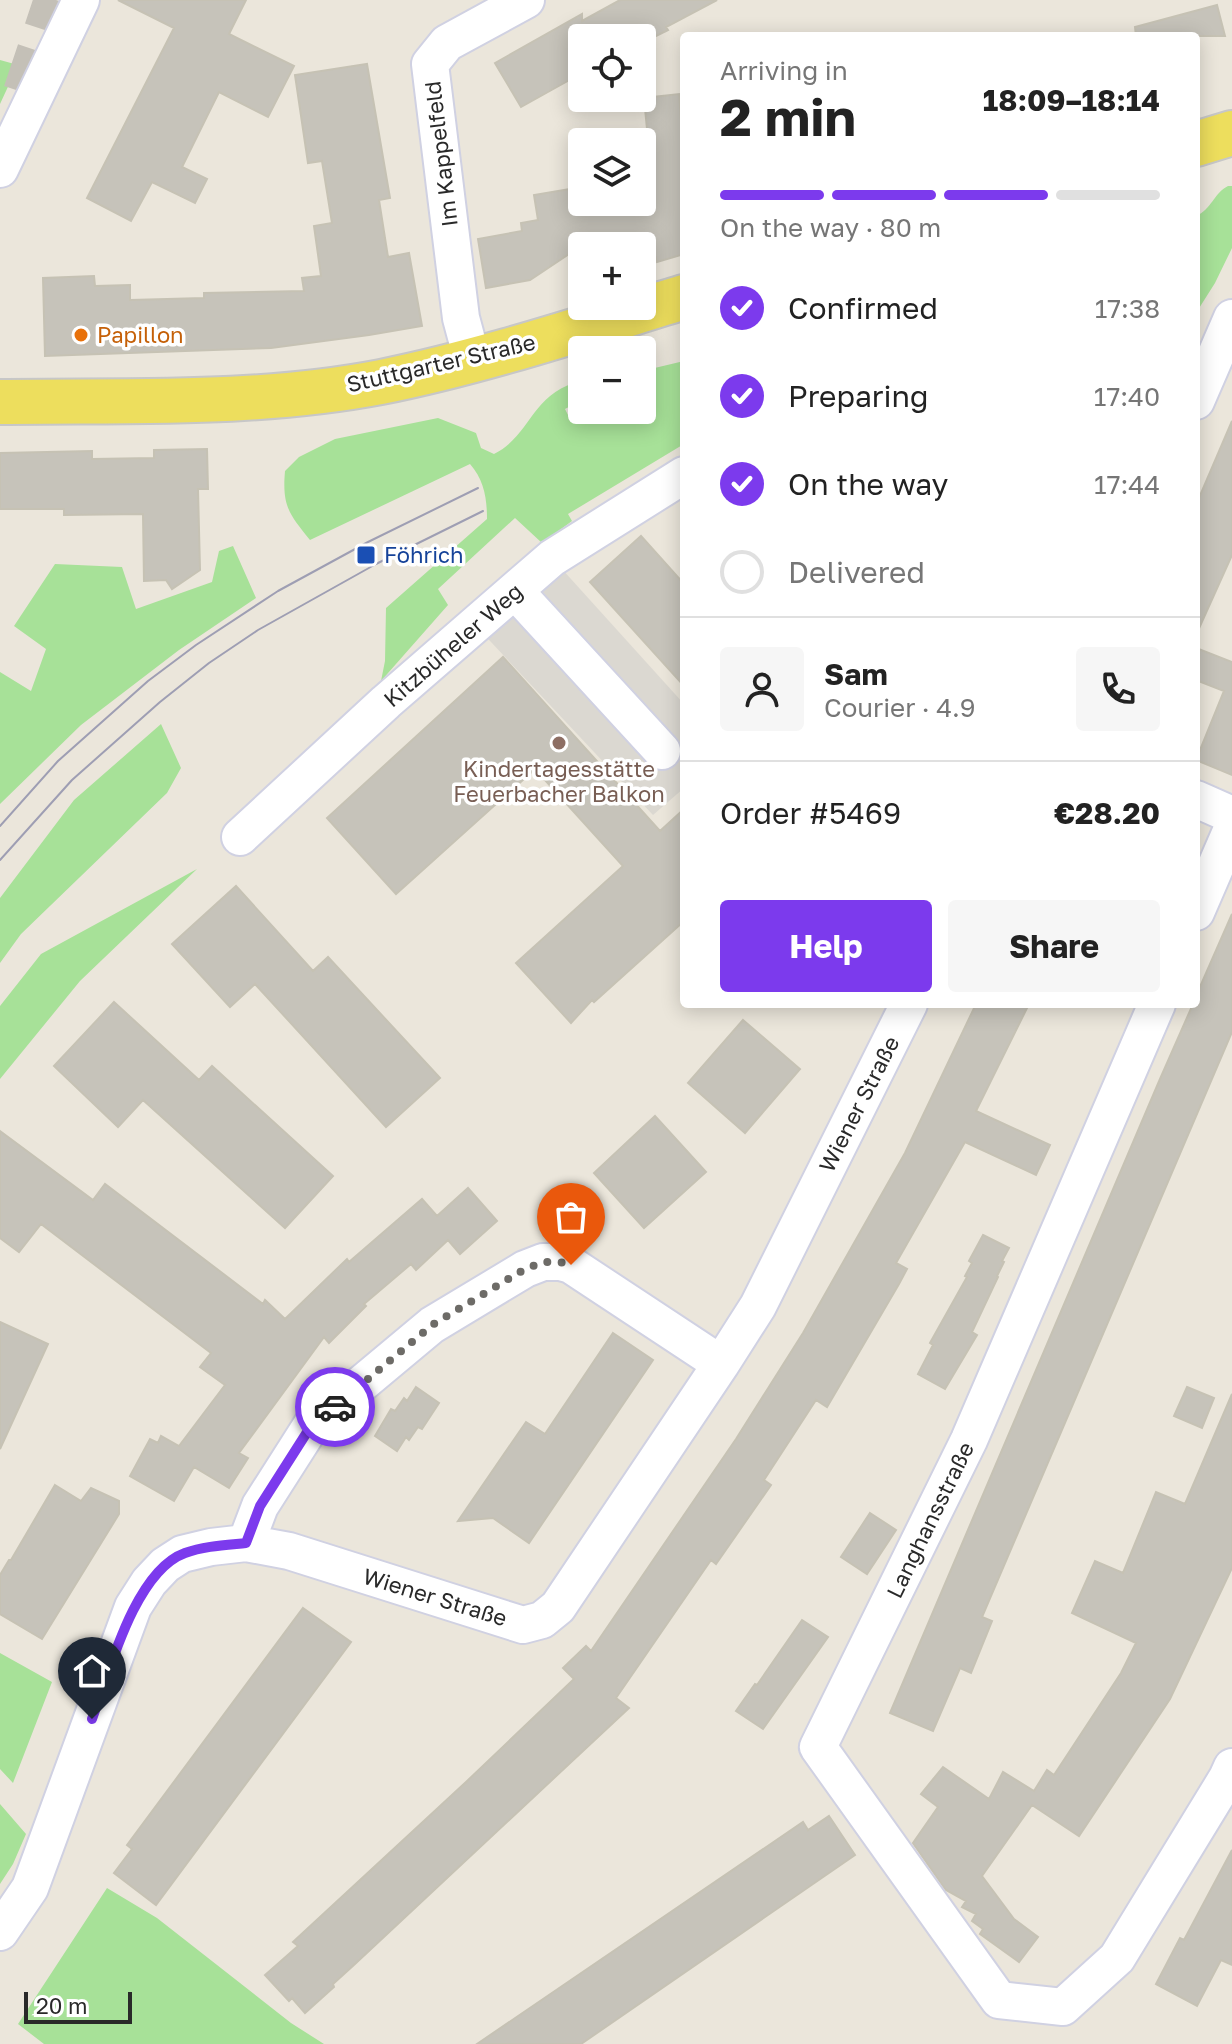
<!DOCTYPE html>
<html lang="en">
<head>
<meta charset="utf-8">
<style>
	:root { --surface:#fff; --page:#f6f6f6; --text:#222; --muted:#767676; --line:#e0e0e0; --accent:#7c3aed }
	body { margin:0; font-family:"Golos Text",sans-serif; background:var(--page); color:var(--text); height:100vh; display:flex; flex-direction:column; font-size:30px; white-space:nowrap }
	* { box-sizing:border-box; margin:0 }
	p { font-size:26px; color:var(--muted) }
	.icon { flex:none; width:44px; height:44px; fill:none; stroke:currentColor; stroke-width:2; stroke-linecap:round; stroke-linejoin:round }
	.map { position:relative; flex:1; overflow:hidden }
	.drawer { position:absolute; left:680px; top:32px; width:520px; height:976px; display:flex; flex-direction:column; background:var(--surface); border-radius:8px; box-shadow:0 4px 20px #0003 }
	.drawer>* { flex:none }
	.tools { position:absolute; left:568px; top:24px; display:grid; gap:16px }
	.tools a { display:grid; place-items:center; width:88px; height:88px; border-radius:8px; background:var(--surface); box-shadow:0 4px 20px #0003; font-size:40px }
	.scale { position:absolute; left:24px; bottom:20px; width:108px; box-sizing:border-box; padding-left:8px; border:4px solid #292929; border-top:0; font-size:22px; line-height:28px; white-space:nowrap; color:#292929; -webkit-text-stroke:6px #fff; paint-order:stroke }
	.pin { position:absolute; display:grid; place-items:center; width:68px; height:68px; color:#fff; margin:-82px -34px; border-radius:50% 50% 50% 0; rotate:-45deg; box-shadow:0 0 8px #0007 }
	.pin .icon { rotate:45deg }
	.courier { position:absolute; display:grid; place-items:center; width:80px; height:80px; margin:-40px; border:6px solid #7c3aed; border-radius:50%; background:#fff; color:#222; box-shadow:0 2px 10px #0007 }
	.summary em { font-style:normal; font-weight:700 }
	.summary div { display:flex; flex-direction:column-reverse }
	.summary { display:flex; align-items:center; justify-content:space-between; height:136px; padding:0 40px }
	h1 { font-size:52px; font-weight:700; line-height:60px }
	.bar { display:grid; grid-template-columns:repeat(4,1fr); gap:12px 8px; align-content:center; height:96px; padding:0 40px }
	.bar i { height:10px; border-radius:6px; background:var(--line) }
	.bar .current { background:var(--accent) }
	.bar p { grid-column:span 4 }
	.line { display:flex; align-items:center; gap:20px; padding:0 40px; border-top:2px solid var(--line) }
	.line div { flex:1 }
	.round { display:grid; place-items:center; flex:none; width:84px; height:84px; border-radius:8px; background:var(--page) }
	ol { padding:0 40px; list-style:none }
	li { display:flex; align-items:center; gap:24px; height:88px }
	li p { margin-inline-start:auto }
	li .icon { padding:8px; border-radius:50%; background:var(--accent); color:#fff; stroke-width:4 }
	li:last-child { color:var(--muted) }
	li i { width:44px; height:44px; border:4px solid var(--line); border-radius:50% }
	.button { display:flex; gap:16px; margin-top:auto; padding:16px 40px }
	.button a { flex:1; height:92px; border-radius:8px; background:var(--accent); color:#fff; font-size:32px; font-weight:700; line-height:92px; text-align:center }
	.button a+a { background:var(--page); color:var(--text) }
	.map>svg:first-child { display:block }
</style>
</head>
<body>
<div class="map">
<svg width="1232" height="2044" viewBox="0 0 1232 2044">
	<rect width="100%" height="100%" fill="#ebe6db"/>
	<path fill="#a7e198" d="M0 60 18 65 0 104Z
		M1228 186H1232V248L1215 283 1196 313V216C1211 210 1214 193 1228 186Z
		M684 361V444L568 514 572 521 542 543 515 518 438 589 448 605 381 681 385 661 386 608 487 519C487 498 484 480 470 464L310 540C289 514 282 506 285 471L299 457 335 439 438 418 476 433 481 448 494 454C532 435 531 392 582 381V400L565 409 570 419 590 410H642V371Z
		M233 546 256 598 179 650 81 725 0 804V672L31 691 46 649 14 626 55 564 122 567 136 609 212 582 219 551Z
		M161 724 181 768 167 793 21 934 0 963V898L74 800Z
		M197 869 80 981 0 1079V1006L41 954Z
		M0 1653 52 1682 13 1783 0 1769Z
		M0 1804 26 1834 13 1864 0 1884Z
		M107 1888 157 1918 291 2023 324 2044H44L18 2024Z"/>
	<path fill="#dbd8d1" d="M552 558 684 704V788L653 815 475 625Z"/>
	<path fill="#c6c3ba" stroke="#c6c2b4" stroke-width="2" d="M118 0H246L229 34 294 66 268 117 219 92 182 167 207 179 195 203 152 182 131 221 87 198 174 28Z
		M620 0H717L666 27 668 30 652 38H582V73L521 107 495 63 582 14V21Z
		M1217 5 1225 36H1136L1135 27Z
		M367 64 390 198 379 200 388 257 409 253 422 326 369 335 271 348 45 356 43 278 94 276 95 286 130 285V300L204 298V293L304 291 302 278 321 276 314 226 332 223 322 161 308 163 295 75Z
		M679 94 684 156V254L657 262 652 246H581L530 280 486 288 478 239 522 231 521 223 538 220 534 195 582 187V202H654L644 98Z
		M1232 421V555L1196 635V505Z
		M207 449 208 489H198L200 570 172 589 166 580 144 581 143 514 64 515V509H0V453L92 451V459L154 458V450Z
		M641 536 684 584V686L590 582Z
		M1196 648 1232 662V775L1196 760 1224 691 1196 680Z
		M503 657 660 831 684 809V921L594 1002 592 1000 571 1023 516 963 623 866 535 769 396 894 327 818Z
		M236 886 313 971 328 957 440 1078 386 1127 255 984 230 1007 172 944Z
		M1232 914V1032L982 1617 992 1621 971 1673 960 1668 933 1731 890 1713 1160 1079 1193 1004H1196V996Z
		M114 1002 199 1080 212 1066 333 1176 285 1228 143 1100 118 1127 54 1066Z
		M976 1004H1029L976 1111 1050 1145 1036 1175 965 1142 896 1263 907 1269 899 1284 827 1407 816 1400 764 1480 771 1485 716 1564 711 1560 616 1698 629 1708 355 1964 333 1984 334 1987 305 2013 292 1998 289 2001 265 1975 298 1946 293 1942 466 1782 574 1679 563 1668 586 1646 591 1651 736 1439 803 1333 905 1153Z
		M743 1020 800 1069 745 1133 688 1083Z
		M655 1116 706 1172 644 1228 594 1173Z
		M0 1131 93 1200 105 1184 263 1304 265 1300 285 1319 347 1259 349 1262 422 1199 437 1216 468 1188 497 1221 460 1254 448 1240 416 1270 411 1264 364 1304 366 1306 329 1343 324 1337 239 1453 248 1458 229 1488 194 1467 174 1501 130 1476 150 1439 158 1443 161 1436 179 1446 225 1385 200 1367 211 1353 41 1224 19 1252 0 1238Z
		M983 1235 1009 1248 1002 1261 1004 1262 997 1276 998 1277 972 1332 977 1335 945 1389 918 1374 933 1345 930 1343 967 1277 965 1276 972 1263 969 1261Z
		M0 1322 48 1344 0 1449Z
		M613 1333 653 1360 529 1543 493 1518 458 1521 526 1422 545 1434Z
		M416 1387 439 1403 422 1429 418 1427 409 1440 406 1437 397 1451 375 1436 391 1409 395 1411 404 1398 407 1401Z
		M1187 1387 1214 1398 1202 1428 1174 1416Z
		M1232 1394V1568L1170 1699 1079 1836 1032 1805 982 1876 1014 1919 1038 1937 1019 1962 980 1934 983 1929 972 1921 976 1914 962 1907 966 1901 946 1890 913 1843 938 1807 921 1794 943 1767 989 1799 1003 1772 1034 1791 1047 1770 1054 1775 1121 1673 1136 1643 1072 1613 1095 1561 1123 1573 1156 1492 1185 1504Z
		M55 1485 81 1501 91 1488 119 1501V1514L42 1639 0 1614V1575L9 1560H11Z
		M870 1513 896 1530 867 1574 841 1557Z
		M303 1608 351 1642 156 1905 114 1873 132 1849 127 1845Z
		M802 1620 828 1637 763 1729 736 1711 755 1684 757 1685Z
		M829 1816 855 1855 581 2044H477L803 1822 808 1830Z
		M1232 1850V1965L1221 1960 1197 2006 1156 1984 1180 1938 1184 1940Z"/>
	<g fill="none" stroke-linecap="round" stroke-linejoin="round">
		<path stroke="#c4c0b7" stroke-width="44" stroke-dasharray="44 22" stroke-linecap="butt" d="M25 93 56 0"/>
		<defs>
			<path id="minor" d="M0 169 81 0
				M472 359 461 318 430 64 447 43 526 0
				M1196 401 1232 318
				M515 591 662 751
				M1196 799 1232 815
				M240 837 386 702 552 558 684 475
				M1196 912 1232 829
				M1157 1004 969 1440 818 1747 999 2000 1063 2007 1117 1958 1227 1778 1232 1767
				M246 1543 260 1506 311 1426 432 1325 525 1269 543 1262H560L571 1265 721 1364
				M0 1932 30 1888 133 1607 149 1582 165 1565 182 1554 211 1547 246 1543 289 1551 523 1625 542 1620 558 1607 721 1364 758 1306 909 1004"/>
			<path id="major" d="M1196 144 1232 133
				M0 402C126 400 256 406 381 382 481 362 586 327 684 297"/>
		</defs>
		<use href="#minor" stroke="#d0d1e2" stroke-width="40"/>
		<use href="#major" stroke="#c7c7c7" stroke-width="48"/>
		<use href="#minor" stroke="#fff" stroke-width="36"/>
		<use href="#major" stroke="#edde5d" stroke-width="44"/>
		<path stroke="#9e9eb3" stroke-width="2" d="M0 826 58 761 148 681 196 645 278 591 368 542 478 488
			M0 860 72 780 160 702 209 663 258 630 376 564 483 511"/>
	</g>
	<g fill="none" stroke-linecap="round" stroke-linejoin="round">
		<path stroke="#6d6b67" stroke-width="8" stroke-dasharray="0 14.4" d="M335 1407 432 1325 525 1269 543 1262H560L571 1265"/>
		<path stroke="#7c3aed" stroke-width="10" d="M92 1719C109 1672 135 1571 185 1553 204 1546 226 1545 246 1543L260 1506 311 1426 335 1407"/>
	</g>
	<circle fill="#e8710a" stroke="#fff" stroke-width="3" cx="81" cy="335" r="8"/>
	<rect fill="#1a4fb4" stroke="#fff" stroke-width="3" x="356" y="545" width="20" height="20" rx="4"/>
	<circle fill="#8d6e63" stroke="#fff" stroke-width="3" cx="559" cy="743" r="8"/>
	<g text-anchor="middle" stroke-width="7" stroke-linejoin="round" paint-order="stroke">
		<g font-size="22" fill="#292929" stroke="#fff">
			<text transform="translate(441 154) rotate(-97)" y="8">Im Kappelfeld</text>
			<text transform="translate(441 363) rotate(-13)" y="8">Stuttgarter Straße</text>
			<text transform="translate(453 645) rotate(-41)" y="8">Kitzbüheler Weg</text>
			<text transform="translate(859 1104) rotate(-63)" y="8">Wiener Straße</text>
			<text transform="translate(930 1520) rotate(-64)" y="8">Langhansstraße</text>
			<text transform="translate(435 1597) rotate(17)" y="8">Wiener Straße</text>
		</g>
		<g font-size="22" fill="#c56008" stroke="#fff" text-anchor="start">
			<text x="97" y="343">Papillon</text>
		</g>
		<g font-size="22" fill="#164399" stroke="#fff" text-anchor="start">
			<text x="384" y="563">Föhrich</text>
		</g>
		<g font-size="22" fill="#785e54" stroke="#fff">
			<text x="559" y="777">Kindertagesstätte<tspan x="559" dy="25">Feuerbacher Balkon</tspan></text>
		</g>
	</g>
</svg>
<div class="tools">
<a><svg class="icon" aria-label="locate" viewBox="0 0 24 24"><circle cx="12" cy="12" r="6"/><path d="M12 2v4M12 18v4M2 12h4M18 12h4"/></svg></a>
<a><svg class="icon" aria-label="layers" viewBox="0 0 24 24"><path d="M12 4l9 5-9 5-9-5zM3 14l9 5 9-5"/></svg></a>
<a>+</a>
<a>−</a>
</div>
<div class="scale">20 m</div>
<div class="pin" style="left:571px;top:1265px;background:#ea580c"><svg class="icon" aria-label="bag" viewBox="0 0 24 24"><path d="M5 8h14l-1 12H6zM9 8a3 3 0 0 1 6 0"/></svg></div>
<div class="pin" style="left:92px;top:1719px;background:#1f2937"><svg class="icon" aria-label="home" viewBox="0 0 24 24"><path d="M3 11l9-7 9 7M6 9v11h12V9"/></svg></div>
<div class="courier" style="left:335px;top:1407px"><svg class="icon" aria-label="car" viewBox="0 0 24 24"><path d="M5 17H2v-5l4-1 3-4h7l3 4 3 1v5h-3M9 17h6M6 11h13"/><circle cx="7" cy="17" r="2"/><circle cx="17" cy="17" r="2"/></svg></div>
<section class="drawer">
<div class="summary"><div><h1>2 min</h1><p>Arriving in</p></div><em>18:09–18:14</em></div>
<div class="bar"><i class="current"></i><i class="current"></i><i class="current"></i><i></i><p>On the way · 80 m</p></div>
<ol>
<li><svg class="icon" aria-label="check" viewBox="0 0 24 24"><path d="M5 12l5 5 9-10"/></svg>Confirmed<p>17:38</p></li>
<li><svg class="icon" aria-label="check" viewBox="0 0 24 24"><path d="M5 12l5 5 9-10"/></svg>Preparing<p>17:40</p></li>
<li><svg class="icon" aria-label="check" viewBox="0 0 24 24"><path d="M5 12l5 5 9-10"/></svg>On the way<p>17:44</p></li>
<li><i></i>Delivered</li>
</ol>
<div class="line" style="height:144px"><a class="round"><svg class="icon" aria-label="person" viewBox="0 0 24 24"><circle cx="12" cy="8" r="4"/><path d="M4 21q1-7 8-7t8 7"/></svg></a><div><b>Sam</b><p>Courier · 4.9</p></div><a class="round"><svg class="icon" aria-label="phone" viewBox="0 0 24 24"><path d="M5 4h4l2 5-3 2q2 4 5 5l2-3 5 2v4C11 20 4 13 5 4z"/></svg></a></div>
<div class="line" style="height:104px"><div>Order #5469</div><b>€28.20</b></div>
<div class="button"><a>Help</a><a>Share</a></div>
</section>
</div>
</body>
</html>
